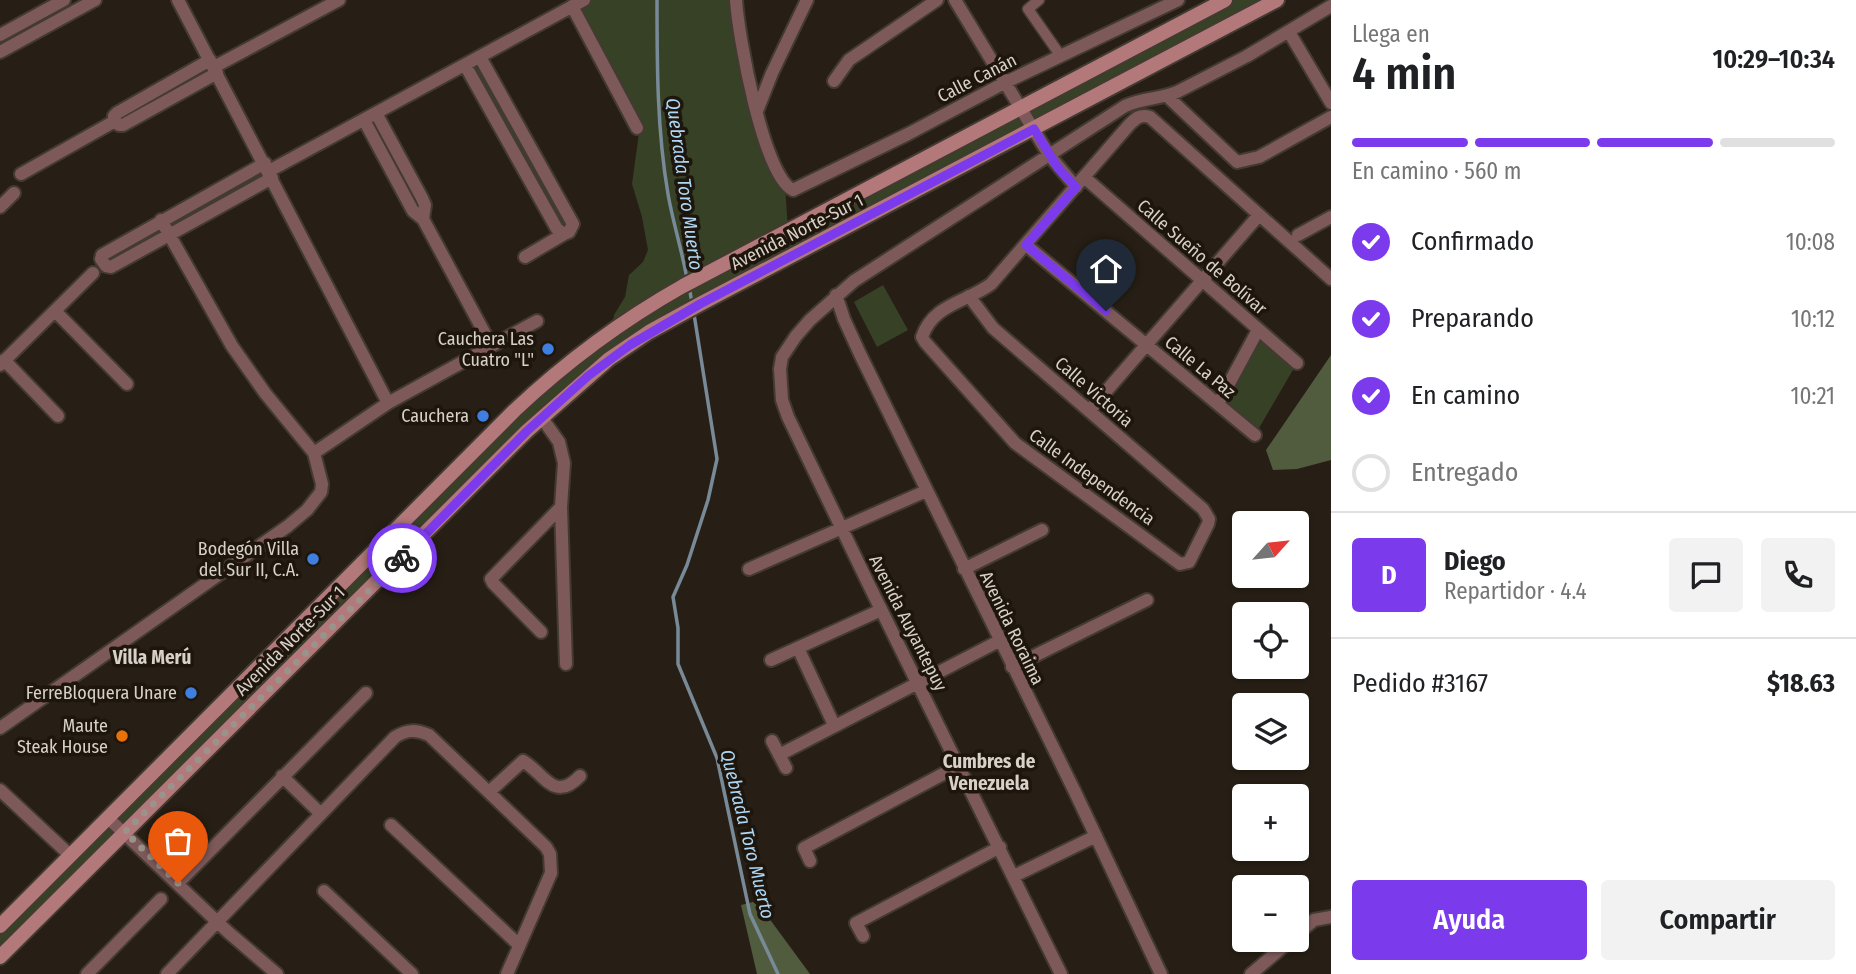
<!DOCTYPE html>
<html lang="es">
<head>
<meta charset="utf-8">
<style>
	:root { --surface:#fff; --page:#f2f2f2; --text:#202124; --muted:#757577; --line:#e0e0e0; --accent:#7c3aed }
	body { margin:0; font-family:"Fira Sans Condensed",sans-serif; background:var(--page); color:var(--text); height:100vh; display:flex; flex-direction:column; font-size:26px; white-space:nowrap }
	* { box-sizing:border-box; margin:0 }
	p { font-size:23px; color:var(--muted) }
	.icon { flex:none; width:38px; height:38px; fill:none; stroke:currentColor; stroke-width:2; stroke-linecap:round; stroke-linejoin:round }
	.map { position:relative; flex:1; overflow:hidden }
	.details { display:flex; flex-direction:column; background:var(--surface); width:525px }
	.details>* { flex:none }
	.needle { width:46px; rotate:63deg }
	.fabs { position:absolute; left:1232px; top:511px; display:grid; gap:14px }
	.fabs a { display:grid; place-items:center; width:77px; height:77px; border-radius:7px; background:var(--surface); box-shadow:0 2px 5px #0004; font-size:35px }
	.pin { position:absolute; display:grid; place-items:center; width:60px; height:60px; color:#fff; margin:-72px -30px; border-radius:50% 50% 50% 0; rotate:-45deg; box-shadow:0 0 7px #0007 }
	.pin .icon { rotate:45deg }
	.courier { position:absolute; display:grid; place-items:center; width:70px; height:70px; margin:-35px; border:5px solid #7c3aed; border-radius:50%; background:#fff; color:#222; box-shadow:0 2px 9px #0007 }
	.overview em { font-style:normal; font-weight:600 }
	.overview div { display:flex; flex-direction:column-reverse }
	.overview { display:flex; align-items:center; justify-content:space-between; height:119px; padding:0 21px }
	h1 { font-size:46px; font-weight:600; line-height:52px }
	.bar { display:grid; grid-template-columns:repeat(4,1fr); gap:10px 7px; align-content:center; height:84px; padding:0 21px }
	.bar i { height:9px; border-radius:5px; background:var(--line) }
	.bar .on { background:var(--accent) }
	.bar p { grid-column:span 4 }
	.line { display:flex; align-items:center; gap:18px; padding:0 21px; border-top:2px solid var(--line) }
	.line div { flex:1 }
	.round { display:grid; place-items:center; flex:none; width:74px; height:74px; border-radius:7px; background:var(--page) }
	ol { padding:0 21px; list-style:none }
	li { display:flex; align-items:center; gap:21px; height:77px }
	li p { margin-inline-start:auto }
	li .icon { padding:7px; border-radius:50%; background:var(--accent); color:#fff; stroke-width:4 }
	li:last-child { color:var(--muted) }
	li i { width:38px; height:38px; border:4px solid var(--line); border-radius:50% }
	.button { display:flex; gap:14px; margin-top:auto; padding:14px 21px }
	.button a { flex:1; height:80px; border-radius:7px; background:var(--accent); color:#fff; font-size:28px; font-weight:600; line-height:80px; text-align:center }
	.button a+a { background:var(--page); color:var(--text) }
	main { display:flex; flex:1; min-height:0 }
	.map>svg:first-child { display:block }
</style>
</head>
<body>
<main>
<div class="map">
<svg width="1331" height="974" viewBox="0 0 1331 974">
	<rect width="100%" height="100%" fill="#271f15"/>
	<path fill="#374126" d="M584 0H736L740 42 785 184 788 231 1225 0H1277L609 359 0 957V926L613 321 614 315 625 297 629 275 643 262 648 250 642 217 632 184 639 133 572 6Z
		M480 57 573 224 564 234 465 65Z
		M265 163 272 178 111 267 102 255Z
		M883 285 908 330 877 347 854 302Z
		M1258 330 1297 363 1255 435 1218 404Z"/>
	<path fill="#515c3f" d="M1331 355V460L1297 469 1273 470 1266 450Z
		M753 902 763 910 810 974H757L741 905Z"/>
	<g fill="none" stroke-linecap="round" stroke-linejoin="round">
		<path stroke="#788a97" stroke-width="3.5" d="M657 0C657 65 657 130 668 194 673 223 682 250 687 279
			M689 286 692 303
			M694 314 717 459 708 500 687 565 673 597 678 628V664L717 758 750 914 778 974"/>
		<defs>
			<path id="pedestrian" d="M1039 0 1028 9 1060 55"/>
			<path id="minor" d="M178 0 388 403
				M736 0C738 34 763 176 793 190L908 134 1006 82 1178 0
				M955 0 1049 155 1076 187
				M572 6 637 128
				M1289 32 1331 103
				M0 35 64 0
				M0 52 95 0
				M465 65 557 229 564 234 569 232 573 224 480 57
				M214 67 339 0
				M834 81 849 60 937 0
				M1167 96 1237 162 1259 157 1331 117
				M757 111 772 73 807 0
				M376 113 422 198 425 205 423 219
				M364 120 413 211 423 219 491 345
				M115 121 119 125H123L217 73
				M265 163 102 255 101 259 106 266 111 267 272 178
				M269 171 584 0
				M21 174 115 121 114 116 117 113 210 60
				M1084 177 1297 363
				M0 207 14 193
				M1298 235 1331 217
				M1026 245 1255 435
				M525 257 564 234
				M836 295 844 319 860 354 1075 792 1161 974
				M969 296 993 328 1203 509 1209 519 1208 524 1189 562 1180 564 1015 443 925 342 922 337C933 304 967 302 991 284L1129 125C1136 118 1140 114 1150 117L1331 279
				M55 311 127 384
				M4 360 58 416
				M0 365 93 273
				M1218 404 1258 330
				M1089 411 1259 215
				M542 418 559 442 564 463 561 507 566 664
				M314 453 388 403 537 321
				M749 569 926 491
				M964 569 1042 530
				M541 632 493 583 491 579 561 507
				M798 648 834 725
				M771 660 881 610
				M1012 667 1147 600
				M0 728 288 526 307 510 321 492 322 484 314 453 265 393 232 346 161 220
				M772 741 786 768
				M779 755 999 641
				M282 776 321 814
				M0 790 71 856
				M489 792 523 761C545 774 554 803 580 776
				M108 818 228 932 277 974
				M391 825 519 945
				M810 861 804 848 960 765
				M1014 876 1096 836
				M178 883 366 693
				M324 891 412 974
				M1297 934 1314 920 1331 917
				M863 936 856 923 1000 847
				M87 974 161 899
				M167 974 395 737C408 729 416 730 429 735L546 847 550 854 551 873 507 974
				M1061 974 869 585 788 417 782 400 780 369 782 357 796 336 810 320 854 281 1125 106C1142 98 1160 99 1177 92L1247 56 1331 6
				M1251 974 1291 940"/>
			<path id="secondary" d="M0 926 515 410C567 361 621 321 683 286L1225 0
				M0 957 527 431 609 359 649 332 700 304 1277 0"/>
		</defs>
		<use href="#pedestrian" stroke="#433b32" stroke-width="13"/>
		<use href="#minor" stroke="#433b32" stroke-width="16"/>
		<use href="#secondary" stroke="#433b32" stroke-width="18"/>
		<use href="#pedestrian" stroke="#7e595a" stroke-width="10"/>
		<use href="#minor" stroke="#7e595a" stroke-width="12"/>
		<use href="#secondary" stroke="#b3797a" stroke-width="14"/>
	</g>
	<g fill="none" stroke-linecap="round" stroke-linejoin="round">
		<path stroke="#99938b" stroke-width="7" stroke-dasharray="0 12.6" d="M178 883 125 832 402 558"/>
		<path stroke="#7c3aed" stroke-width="9" d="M402 558 527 431 588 376 630 345 700 304 1034 129 1058 168 1076 187 1026 245 1106 311"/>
	</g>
	<g fill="#3f7fe0" stroke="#1e160c" stroke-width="2.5">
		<circle cx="548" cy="349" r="7"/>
		<circle cx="483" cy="416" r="7"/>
		<circle cx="313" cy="559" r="7"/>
		<circle cx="191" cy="693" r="7"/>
	</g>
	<circle fill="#e8710a" stroke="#1e160c" stroke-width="2.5" cx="122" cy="736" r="7"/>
	<g text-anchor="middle" stroke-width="7" stroke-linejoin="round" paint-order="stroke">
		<g font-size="18" fill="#d7d1ca" stroke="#1e160c">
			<text transform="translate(977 78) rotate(-27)" y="6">Calle Canán</text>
			<text transform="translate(797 232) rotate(-27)" y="6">Avenida Norte-Sur 1</text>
			<text transform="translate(1202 257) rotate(41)" y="6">Calle Sueño de Bolívar</text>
			<text transform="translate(1200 367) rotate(40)" y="6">Calle La Paz</text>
			<text transform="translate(1094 392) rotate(41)" y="6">Calle Victoria</text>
			<text transform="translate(1092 477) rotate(36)" y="6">Calle Independencia</text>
			<text transform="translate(908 623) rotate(63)" y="6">Avenida Auyantepuy</text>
			<text transform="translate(1012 628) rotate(64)" y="6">Avenida Roraima</text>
			<text transform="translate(290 641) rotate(-45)" y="6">Avenida Norte-Sur 1</text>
		</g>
		<g font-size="18" fill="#d7d1ca" stroke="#1e160c" text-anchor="end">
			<text x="534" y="345">Cauchera Las<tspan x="534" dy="21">Cuatro "L"</tspan></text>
			<text x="469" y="422">Cauchera</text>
			<text x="299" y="555">Bodegón Villa<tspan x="299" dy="21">del Sur II, C.A.</tspan></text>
			<text x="177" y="699">FerreBloquera Unare</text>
			<text x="108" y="732">Maute<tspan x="108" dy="21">Steak House</tspan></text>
		</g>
		<g font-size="19" font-style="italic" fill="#add7f6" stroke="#1e160c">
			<text transform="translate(685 184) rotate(82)" y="7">Quebrada Toro Muerto</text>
			<text transform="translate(748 834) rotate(76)" y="7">Quebrada Toro Muerto</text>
		</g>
		<g font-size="19" font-weight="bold" fill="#d7d1ca" stroke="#1e160c">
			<text x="152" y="664">Villa Merú</text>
			<text x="989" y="768">Cumbres de<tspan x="989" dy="22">Venezuela</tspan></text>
		</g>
	</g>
</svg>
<div class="fabs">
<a><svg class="needle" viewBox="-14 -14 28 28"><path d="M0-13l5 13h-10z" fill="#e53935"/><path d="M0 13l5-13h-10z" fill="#757577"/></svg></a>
<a><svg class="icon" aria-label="locate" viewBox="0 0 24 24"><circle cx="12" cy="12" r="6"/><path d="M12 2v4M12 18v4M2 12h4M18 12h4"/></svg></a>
<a><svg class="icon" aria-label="layers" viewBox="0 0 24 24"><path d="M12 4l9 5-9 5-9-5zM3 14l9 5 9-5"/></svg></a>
<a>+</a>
<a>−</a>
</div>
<div class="pin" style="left:178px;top:883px;background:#ea580c"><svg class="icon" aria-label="bag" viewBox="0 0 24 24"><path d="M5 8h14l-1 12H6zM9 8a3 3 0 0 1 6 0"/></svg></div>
<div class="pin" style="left:1106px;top:311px;background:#1f2937"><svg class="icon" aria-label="home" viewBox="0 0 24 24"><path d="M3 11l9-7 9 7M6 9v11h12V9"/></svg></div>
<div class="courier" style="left:402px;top:558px"><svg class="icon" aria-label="bike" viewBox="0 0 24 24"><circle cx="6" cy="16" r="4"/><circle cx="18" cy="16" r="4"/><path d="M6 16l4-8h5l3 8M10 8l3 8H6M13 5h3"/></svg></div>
</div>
<section class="details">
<div class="overview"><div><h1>4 min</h1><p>Llega en</p></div><em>10:29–10:34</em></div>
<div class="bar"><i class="on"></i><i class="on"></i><i class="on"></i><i></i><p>En camino · 560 m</p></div>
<ol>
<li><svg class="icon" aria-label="check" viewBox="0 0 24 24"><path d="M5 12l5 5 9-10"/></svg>Confirmado<p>10:08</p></li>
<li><svg class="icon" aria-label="check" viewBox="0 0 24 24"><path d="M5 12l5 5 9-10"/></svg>Preparando<p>10:12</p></li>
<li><svg class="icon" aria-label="check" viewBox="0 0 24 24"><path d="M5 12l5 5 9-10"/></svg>En camino<p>10:21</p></li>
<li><i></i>Entregado</li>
</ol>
<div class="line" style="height:126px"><b class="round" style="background:var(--accent);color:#fff">D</b><div><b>Diego</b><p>Repartidor · 4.4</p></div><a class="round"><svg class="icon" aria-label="chat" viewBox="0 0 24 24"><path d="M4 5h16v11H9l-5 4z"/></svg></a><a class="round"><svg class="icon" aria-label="phone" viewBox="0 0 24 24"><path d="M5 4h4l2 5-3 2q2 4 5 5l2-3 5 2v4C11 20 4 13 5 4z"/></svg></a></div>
<div class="line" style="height:91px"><div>Pedido #3167</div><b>$18.63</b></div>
<div class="button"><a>Ayuda</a><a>Compartir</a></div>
</section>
</main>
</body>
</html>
